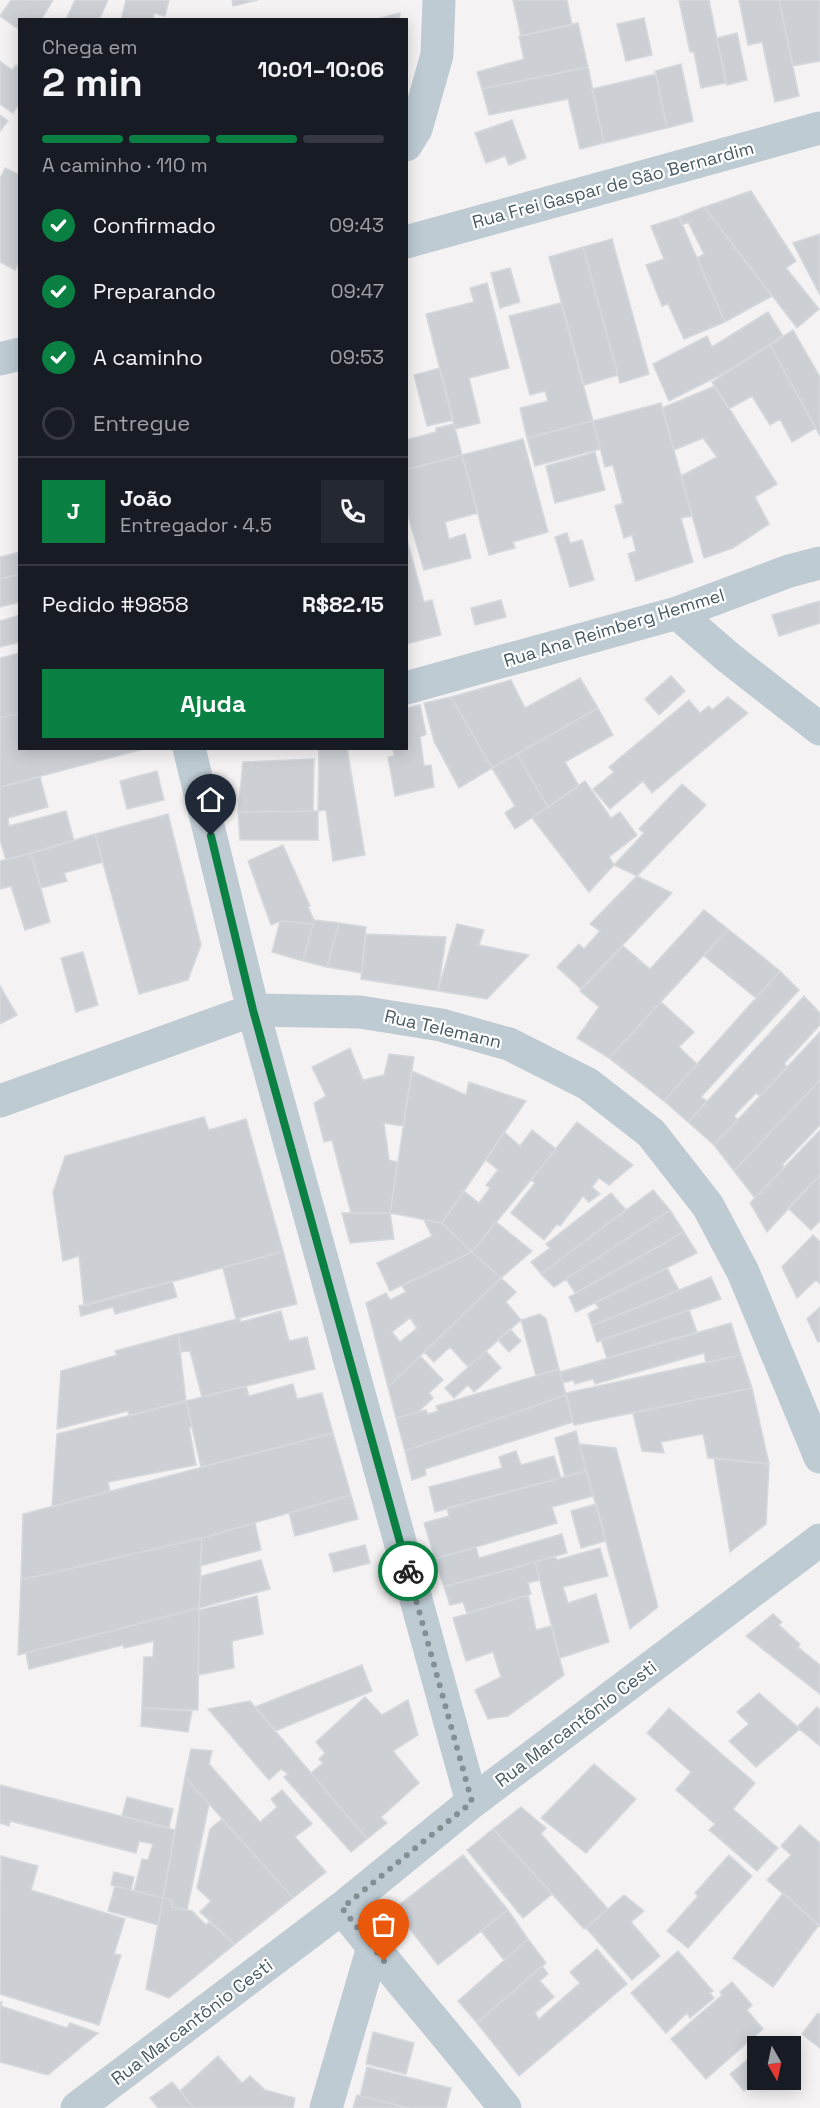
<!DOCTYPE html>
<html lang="pt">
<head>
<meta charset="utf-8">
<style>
	:root { --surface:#171b24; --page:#242831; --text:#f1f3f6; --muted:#9ea1a6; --line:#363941; --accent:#0b8043 }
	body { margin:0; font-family:"Space Grotesk",sans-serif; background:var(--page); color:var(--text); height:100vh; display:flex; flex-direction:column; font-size:22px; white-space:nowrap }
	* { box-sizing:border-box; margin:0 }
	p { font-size:20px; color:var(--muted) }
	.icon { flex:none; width:33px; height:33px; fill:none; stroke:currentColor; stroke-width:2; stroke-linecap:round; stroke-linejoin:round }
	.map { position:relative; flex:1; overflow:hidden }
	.details { position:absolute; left:18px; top:18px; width:390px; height:732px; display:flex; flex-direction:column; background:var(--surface); border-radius:0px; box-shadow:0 3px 15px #0003 }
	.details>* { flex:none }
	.needle { width:39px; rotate:171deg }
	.fabs { position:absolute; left:747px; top:2036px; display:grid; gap:12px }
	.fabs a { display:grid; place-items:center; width:54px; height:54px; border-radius:0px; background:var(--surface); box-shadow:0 3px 15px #0003; font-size:30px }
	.pin { position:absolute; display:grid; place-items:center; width:51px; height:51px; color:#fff; margin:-62px -26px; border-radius:50% 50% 50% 0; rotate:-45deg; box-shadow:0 0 6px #0007 }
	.pin .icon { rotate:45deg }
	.courier { position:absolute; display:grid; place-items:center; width:60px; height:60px; margin:-30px; border:4px solid #0b8043; border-radius:50%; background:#fff; color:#222; box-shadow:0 2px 8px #0007 }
	.head em { font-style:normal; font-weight:700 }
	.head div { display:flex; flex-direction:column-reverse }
	.head { display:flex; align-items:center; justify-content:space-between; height:102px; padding:0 24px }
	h1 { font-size:39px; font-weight:700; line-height:45px }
	.bar { display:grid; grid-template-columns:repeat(4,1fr); gap:9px 6px; align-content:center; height:72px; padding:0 24px }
	.bar i { height:8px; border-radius:4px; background:var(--line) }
	.bar .on { background:var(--accent) }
	.bar p { grid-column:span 4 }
	.line { display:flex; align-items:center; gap:15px; padding:0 24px; border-top:2px solid var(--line) }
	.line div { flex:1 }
	.round { display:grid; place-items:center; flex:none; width:63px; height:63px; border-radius:0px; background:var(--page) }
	ol { padding:0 24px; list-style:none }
	li { display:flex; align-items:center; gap:18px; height:66px }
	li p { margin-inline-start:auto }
	li .icon { padding:6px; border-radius:50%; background:var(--accent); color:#fff; stroke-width:4 }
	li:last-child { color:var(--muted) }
	li i { width:33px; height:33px; border:3px solid var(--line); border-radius:50% }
	.primary-button { display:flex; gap:12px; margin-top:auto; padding:12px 24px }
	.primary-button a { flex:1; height:69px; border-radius:0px; background:var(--accent); color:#fff; font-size:24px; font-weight:700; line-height:69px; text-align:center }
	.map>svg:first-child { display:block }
</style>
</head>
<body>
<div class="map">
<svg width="820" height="2108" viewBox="0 0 820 2108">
	<rect width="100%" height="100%" fill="#f4f2f2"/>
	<path fill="#ccd0d5" stroke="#d5d9de" stroke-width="1.5" fill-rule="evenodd" d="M11 0H53L41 20H20V30L0 16Z
		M75 0H108L99 20H66Z
		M126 0H169L165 16 154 13 153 20H121Z
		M232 0H258L233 6Z
		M513 0H567L572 25 521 36Z
		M679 0H709L726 83 701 88 694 52H690Z
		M739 0H779L799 96 775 102 762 42 748 45Z
		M779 0H820V61L793 66Z
		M400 13 399 20H373Z
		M644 18 652 55 626 61 617 24Z
		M578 23 588 67 482 89 477 72 524 59 519 36Z
		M737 33 747 80 727 85 717 38Z
		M0 61 12 70 16 65 20 68V103L13 113 0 104Z
		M681 64 693 121 667 128 655 71Z
		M588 67 604 143 580 149 568 99 489 115 482 89Z
		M656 74 667 128 604 143 592 89Z
		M0 115 8 121 0 131Z
		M512 120 526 158 509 165 505 156 486 163 475 133Z
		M5 168 20 175V261L15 270 0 262V179Z
		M751 191 796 261 786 268 819 309 797 328 704 207Z
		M704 207 772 296 725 322 697 258 704 254 688 222 682 225 679 217Z
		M679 217 725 322 684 339 668 304 662 306 646 265 664 259 651 226Z
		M820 234V295L793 243Z
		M612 239 649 374 620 383 583 247Z
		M583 247 618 375 584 385 549 257Z
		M510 268 520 302 500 308 491 273Z
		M487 283 509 368 469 378 480 423 455 429 426 314 474 302 470 288Z
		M561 303 593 421 527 438 520 408 548 401 545 391 530 395 509 316Z
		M768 312 783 336 726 372 669 401 653 364 707 336 712 347Z
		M793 330 820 377V436L770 345Z
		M770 345 816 428 792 442 780 419 770 425 752 396 729 409 712 382Z
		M440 368 453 420 427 426 414 375Z
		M715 386 777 484 755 497 769 524 733 548 704 558 681 476 717 457 703 438 674 450 662 408Z
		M661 403 692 516 681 518 693 562 636 581 628 554 636 551 632 535 624 538 615 506 623 503 613 465 605 467 593 421Z
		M593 421 600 449 535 466 527 438Z
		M454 424 462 455 406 470V440L436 432V428Z
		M523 439 548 532 513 542 515 548 489 555 462 455Z
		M595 452 605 490 555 503 546 466Z
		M462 455 478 513 445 522 449 539 465 534 471 558 424 570 406 509V470Z
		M567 533 570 543 582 540 594 580 570 587 555 537Z
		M406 536 424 602 432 600 441 635 406 644Z
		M20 552V574L0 579V557Z
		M20 574V602L0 607V579Z
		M501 600 506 617 475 625 471 608Z
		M820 601V623L779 636 772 615Z
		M20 615V642L0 647V621Z
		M20 653V713L0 718V658Z
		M671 676 685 691 659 715 645 699Z
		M580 678 598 708 492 768 451 697 511 680 525 708Z
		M451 697 492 768 459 788 434 741 424 703Z
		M728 697 748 713 652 793 643 781 610 809 593 789 614 772 609 767 689 700 700 713 709 706 712 710Z
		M420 705 426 734 420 737 424 766 431 765 434 787 395 796 388 757 394 756 393 748H406V708Z
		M598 708 613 735 565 762 579 786 548 807 517 754Z
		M20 713V748H147L0 787V718Z
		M319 748H347L365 855 333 861 326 810 318 811Z
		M517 754 548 807 515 829 505 813 515 806 492 768Z
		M314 759 313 811 238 812 243 762Z
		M157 771 164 800 127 809 120 781Z
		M40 777 48 807 8 818 9 826 66 811 74 841 6 860 0 840V787Z
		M585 781 611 818 620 812 637 835 609 857 614 865 589 892 532 818Z
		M682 784 706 805 705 806 637 876 614 865 644 833 639 829Z
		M313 811H318V840H240L238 812Z
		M168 814 201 945 188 980 139 994 95 834Z
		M95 834 103 862 64 873 67 881 41 888 31 853Z
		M283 845 310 906 308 907 314 920 313 924 280 921 271 925 248 861Z
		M31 853 50 922 25 930 11 886 0 889V861Z
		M637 876 672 893 581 989 557 967 579 944 584 949 600 931 590 924Z
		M704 910 728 929 609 1058 577 1038 599 1007 580 991 623 946 650 969Z
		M314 920 339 923 327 967 303 961Z
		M280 921 313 924 303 961 272 952Z
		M339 923 366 927 362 973 327 967Z
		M457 924 484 930 479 945 529 955 487 999 438 991Z
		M728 929 780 971 756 998 704 956Z
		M366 934 446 937 438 991 361 979Z
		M83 952 98 1005 76 1012 61 958Z
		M780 971 799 990 701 1097 707 1101 688 1122 664 1101Z
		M0 986 17 1015 0 1024Z
		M804 996 820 1013V1025L784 1064 788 1067 760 1096 756 1093 734 1116 738 1120 714 1145 688 1122Z
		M661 1002 694 1032 679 1047 697 1064 664 1101 609 1058Z
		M820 1032V1080L734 1171 714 1145Z
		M350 1048 363 1080 384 1075 389 1054 414 1057 403 1126 384 1123 389 1160 398 1162 390 1213H351L332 1140 324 1142 314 1103 326 1096 312 1067Z
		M412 1071 466 1095 469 1082 526 1101 442 1223 390 1213Z
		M820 1080V1125L782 1165 785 1167 755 1198 734 1171Z
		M204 1117 209 1130 246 1119 283 1251 84 1306 79 1256 63 1261 53 1192 65 1156Z
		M577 1122 633 1165 609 1185 599 1178 592 1187 600 1194 589 1202 583 1196 560 1226 557 1224 544 1240 511 1213 535 1183 531 1180Z
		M532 1130 556 1149 472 1252 442 1223 464 1191 479 1203 490 1188 486 1185 498 1170 486 1160 504 1132 520 1146Z
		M820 1130V1175L767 1232 750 1203Z
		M820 1175V1221L811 1230 788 1208Z
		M653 1190 670 1210 554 1287 541 1274Z
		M611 1193 626 1210 541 1274 531 1262 550 1248 546 1244Z
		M670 1210 684 1232 575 1293 566 1279Z
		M342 1213H390L394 1239 350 1243Z
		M424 1220 442 1223 472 1252 390 1291 377 1263 432 1236Z
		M496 1222 532 1251 501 1278 472 1252Z
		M684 1232 697 1253 576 1312 569 1297Z
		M813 1235 820 1242V1284L816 1280 797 1298 782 1267Z
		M283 1251 297 1304 236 1319 223 1268Z
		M472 1252 501 1278 388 1387 366 1303 386 1293 390 1300 406 1292 402 1286ZM410 1318 417 1328 400 1342 392 1332Z
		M667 1268 679 1290 592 1326 588 1314 599 1308 595 1303Z
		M711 1277 721 1299 597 1342 592 1326Z
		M501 1278 516 1292 506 1302 521 1320 468 1367 450 1347 434 1362 424 1352Z
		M172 1281 177 1297 115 1314 113 1307 81 1316 79 1306Z
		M820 1307V1341L818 1342 807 1319Z
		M689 1310 697 1332 607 1358 601 1340Z
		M281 1311 289 1341 307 1337 315 1369 202 1397 190 1351 181 1352 178 1334 240 1318 241 1322Z
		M540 1314 546 1319 559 1369 536 1376 521 1320Z
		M731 1323 741 1355 706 1363 704 1353 595 1384 593 1379 575 1384 573 1380 563 1383 560 1372Z
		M510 1329 521 1341 509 1352 498 1340Z
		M178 1334 186 1401 129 1416 128 1411 57 1429 61 1371 117 1355 115 1351Z
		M486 1351 501 1368 474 1392 468 1385 454 1398 445 1388Z
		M741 1355 752 1388 574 1425 566 1393Z
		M420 1356 443 1380 429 1393 433 1398 418 1412 396 1418 388 1387Z
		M559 1369 566 1395 405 1451 396 1418 426 1410 428 1414 438 1411 436 1406Z
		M293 1384 297 1399 322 1393 333 1433 201 1467 186 1401 246 1386 249 1396Z
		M752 1388 769 1464 708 1458 703 1434 661 1442 664 1453 642 1451 633 1413Z
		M566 1395 573 1422 425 1469 426 1475 412 1480 405 1451Z
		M186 1401 192 1427H189L196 1465 108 1482 110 1491 52 1507 57 1434Z
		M576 1431 586 1471 565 1477 555 1438Z
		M333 1433 351 1495 202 1538 21 1580 23 1514Z
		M579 1444 616 1448 658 1607 630 1629Z
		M516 1451 521 1465 554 1456 561 1478 435 1512 429 1487 502 1468 499 1457Z
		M714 1458 769 1464 766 1524 730 1552Z
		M586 1471 593 1496 552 1507 557 1523 435 1559 424 1523 449 1516 447 1508Z
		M351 1495 358 1519 295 1536 289 1513Z
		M596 1504 606 1541 581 1548 571 1511Z
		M255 1523 261 1550 200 1566 202 1538Z
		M562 1534 567 1553 444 1587 435 1559 476 1547 479 1558Z
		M202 1538 199 1608 18 1655 21 1580Z
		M365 1545 370 1563 334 1572 329 1554Z
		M600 1548 608 1576 563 1587 568 1603 596 1594 609 1642 560 1658 535 1562 555 1556 557 1560Z
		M261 1560 270 1589 199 1608 201 1576Z
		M535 1562 540 1580 528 1583 531 1594 529 1595 467 1613 463 1602 450 1605 444 1587Z
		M528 1595 536 1630 551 1626 564 1675 508 1716 488 1719 475 1690 501 1677 493 1652 466 1661 453 1618Z
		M257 1596 263 1634 232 1641 234 1668 198 1675 199 1610Z
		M199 1608 198 1710 142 1708 144 1657H153L154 1641 124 1648 123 1645 29 1669 26 1653Z
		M773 1614 782 1622 779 1625 800 1644 798 1647 820 1665V1694L746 1636Z
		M362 1665 372 1691 275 1731 255 1707Z
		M759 1693 800 1729 756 1767 729 1741 749 1724 737 1712Z
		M365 1697 382 1715 408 1700 418 1735 393 1751 419 1783 381 1817 387 1823 367 1839 311 1773 323 1763 319 1759 325 1753 316 1742Z
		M250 1701 367 1839 351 1852 284 1777 288 1774 281 1769 269 1780 208 1709Z
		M817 1707 820 1710V1746L797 1727Z
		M142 1708 192 1711 188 1732 141 1726Z
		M669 1708 755 1783 733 1809 778 1848 757 1871 709 1830 715 1824 676 1790 691 1772 647 1733Z
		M191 1749 212 1751 209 1764 260 1822 277 1807 271 1799 282 1790 312 1824 295 1837 326 1872 293 1898 185 1777Z
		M594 1764 636 1799 586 1853 541 1818Z
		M185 1777 209 1804 187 1910 172 1907 173 1901 163 1898Z
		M0 1785 175 1830 163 1898 134 1891 142 1859 148 1860 153 1844 139 1841 136 1853 10 1821 9 1826 0 1823Z
		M127 1797 173 1809 169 1828 122 1816Z
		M521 1807 546 1828 541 1834 608 1909 584 1929 493 1829Z
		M222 1819 293 1898 235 1944 200 1912 211 1901 197 1888 210 1829Z
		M800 1825 820 1843V1926L767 1880 791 1855 781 1846Z
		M493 1829 552 1894 523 1918 467 1850Z
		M463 1855 508 1910 438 1965 394 1909Z
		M729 1855 752 1876 688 1948 667 1931 698 1896 695 1893Z
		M1 1856 38 1866 31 1890 125 1919 114 1954 121 1955 99 2025 0 1994Z
		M114 1872 134 1877 131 1890 111 1885Z
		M115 1886 163 1898 158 1925 108 1911Z
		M783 1893 819 1925 773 1987 733 1958Z
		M624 1895 644 1911 631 1922 660 1956 632 1980 586 1928Z
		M163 1898 173 1901 172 1907 192 1911 206 1925 209 1922 235 1944 169 1998 146 1989Z
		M508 1910 528 1939 504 1960 481 1931Z
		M528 1939 546 1963 477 2023 458 2001Z
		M597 1949 627 1984 519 2076 477 2023 542 1966 548 1974 540 1981 554 1997 535 2013 539 2019 580 1983 570 1972Z
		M678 1951 713 1991 710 1993 714 1998 690 2018 687 2013 666 2033 631 1993Z
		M732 1982 752 2005 747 2010 763 2029 706 2079 671 2039 722 1995 720 1992Z
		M0 2002H2L1 2006 67 2028 70 2023 98 2033 48 2075 0 2062Z
		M818 2013 820 2015V2048L802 2034Z
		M373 2032 414 2043 406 2074 366 2064Z
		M758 2051V2079L744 2091 730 2074Z
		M218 2056 242 2083 250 2076 265 2090 295 2098 293 2108H194L180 2091Z
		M367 2067 451 2088 446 2108H408L360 2096Z
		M172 2082 180 2091 194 2108H158L150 2098Z
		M357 2095 360 2096 409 2108H353Z"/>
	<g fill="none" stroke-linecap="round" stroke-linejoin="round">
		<path stroke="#becbd3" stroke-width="33" d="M406 145 416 129 437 55 439 0
			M406 242 820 128
			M0 359 20 354
			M677 613 729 658 820 729
			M406 688 677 613 789 571 820 563
			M189 748 253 1010 472 1802
			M0 1101 253 1010 360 1012 441 1025 509 1044 588 1084 651 1133 708 1206 743 1272 820 1457
			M342 1908C395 1976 452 2040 505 2108
			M77 2108 342 1908 472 1802 820 1540
			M326 2108 373 1947"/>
	</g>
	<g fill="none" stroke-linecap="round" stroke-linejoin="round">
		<path stroke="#848f94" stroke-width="6" stroke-dasharray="0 10.8" d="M384 1961 342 1908 472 1802 408 1571"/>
		<path stroke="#0b8043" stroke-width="8" d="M211 836 253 1010 408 1571"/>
	</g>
	<g text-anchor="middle" stroke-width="4.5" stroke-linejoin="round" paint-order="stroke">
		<g font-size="18" fill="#475962" stroke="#fff">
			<text transform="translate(613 185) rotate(-15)" y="6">Rua Frei Gaspar de São Bernardim</text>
			<text transform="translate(614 628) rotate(-17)" y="6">Rua Ana Reimberg Hemmel</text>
			<text transform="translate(443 1029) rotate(13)" y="6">Rua Telemann</text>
			<text transform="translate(576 1724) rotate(-37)" y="6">Rua Marcantônio Cesti</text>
			<text transform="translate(192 2022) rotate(-37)" y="6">Rua Marcantônio Cesti</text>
		</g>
	</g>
</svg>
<div class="fabs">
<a><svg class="needle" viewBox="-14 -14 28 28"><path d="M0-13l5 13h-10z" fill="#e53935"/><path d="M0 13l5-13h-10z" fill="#9ea1a6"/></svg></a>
</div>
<div class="pin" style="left:384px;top:1961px;background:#ea580c"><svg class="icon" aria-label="bag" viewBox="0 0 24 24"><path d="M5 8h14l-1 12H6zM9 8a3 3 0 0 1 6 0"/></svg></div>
<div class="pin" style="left:211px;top:836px;background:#1f2937"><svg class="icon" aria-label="home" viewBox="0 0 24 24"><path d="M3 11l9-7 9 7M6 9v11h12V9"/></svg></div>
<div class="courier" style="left:408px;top:1571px"><svg class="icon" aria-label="bike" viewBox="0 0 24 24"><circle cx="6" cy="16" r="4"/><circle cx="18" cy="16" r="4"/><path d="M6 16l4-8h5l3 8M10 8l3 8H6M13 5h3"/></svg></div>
<section class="details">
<div class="head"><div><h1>2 min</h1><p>Chega em</p></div><em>10:01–10:06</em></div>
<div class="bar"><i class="on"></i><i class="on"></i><i class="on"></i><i></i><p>A caminho · 110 m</p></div>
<ol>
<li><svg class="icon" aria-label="check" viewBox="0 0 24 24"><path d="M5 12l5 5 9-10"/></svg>Confirmado<p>09:43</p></li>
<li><svg class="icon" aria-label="check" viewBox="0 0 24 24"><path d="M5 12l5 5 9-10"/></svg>Preparando<p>09:47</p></li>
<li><svg class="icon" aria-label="check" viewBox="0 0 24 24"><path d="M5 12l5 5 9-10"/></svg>A caminho<p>09:53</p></li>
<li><i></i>Entregue</li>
</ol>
<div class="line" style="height:108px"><b class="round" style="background:var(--accent);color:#fff">J</b><div><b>João</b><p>Entregador · 4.5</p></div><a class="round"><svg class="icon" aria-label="phone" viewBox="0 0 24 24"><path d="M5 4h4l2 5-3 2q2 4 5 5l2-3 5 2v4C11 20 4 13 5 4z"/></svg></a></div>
<div class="line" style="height:78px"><div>Pedido #9858</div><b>R$82.15</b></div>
<div class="primary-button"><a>Ajuda</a></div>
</section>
</div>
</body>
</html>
